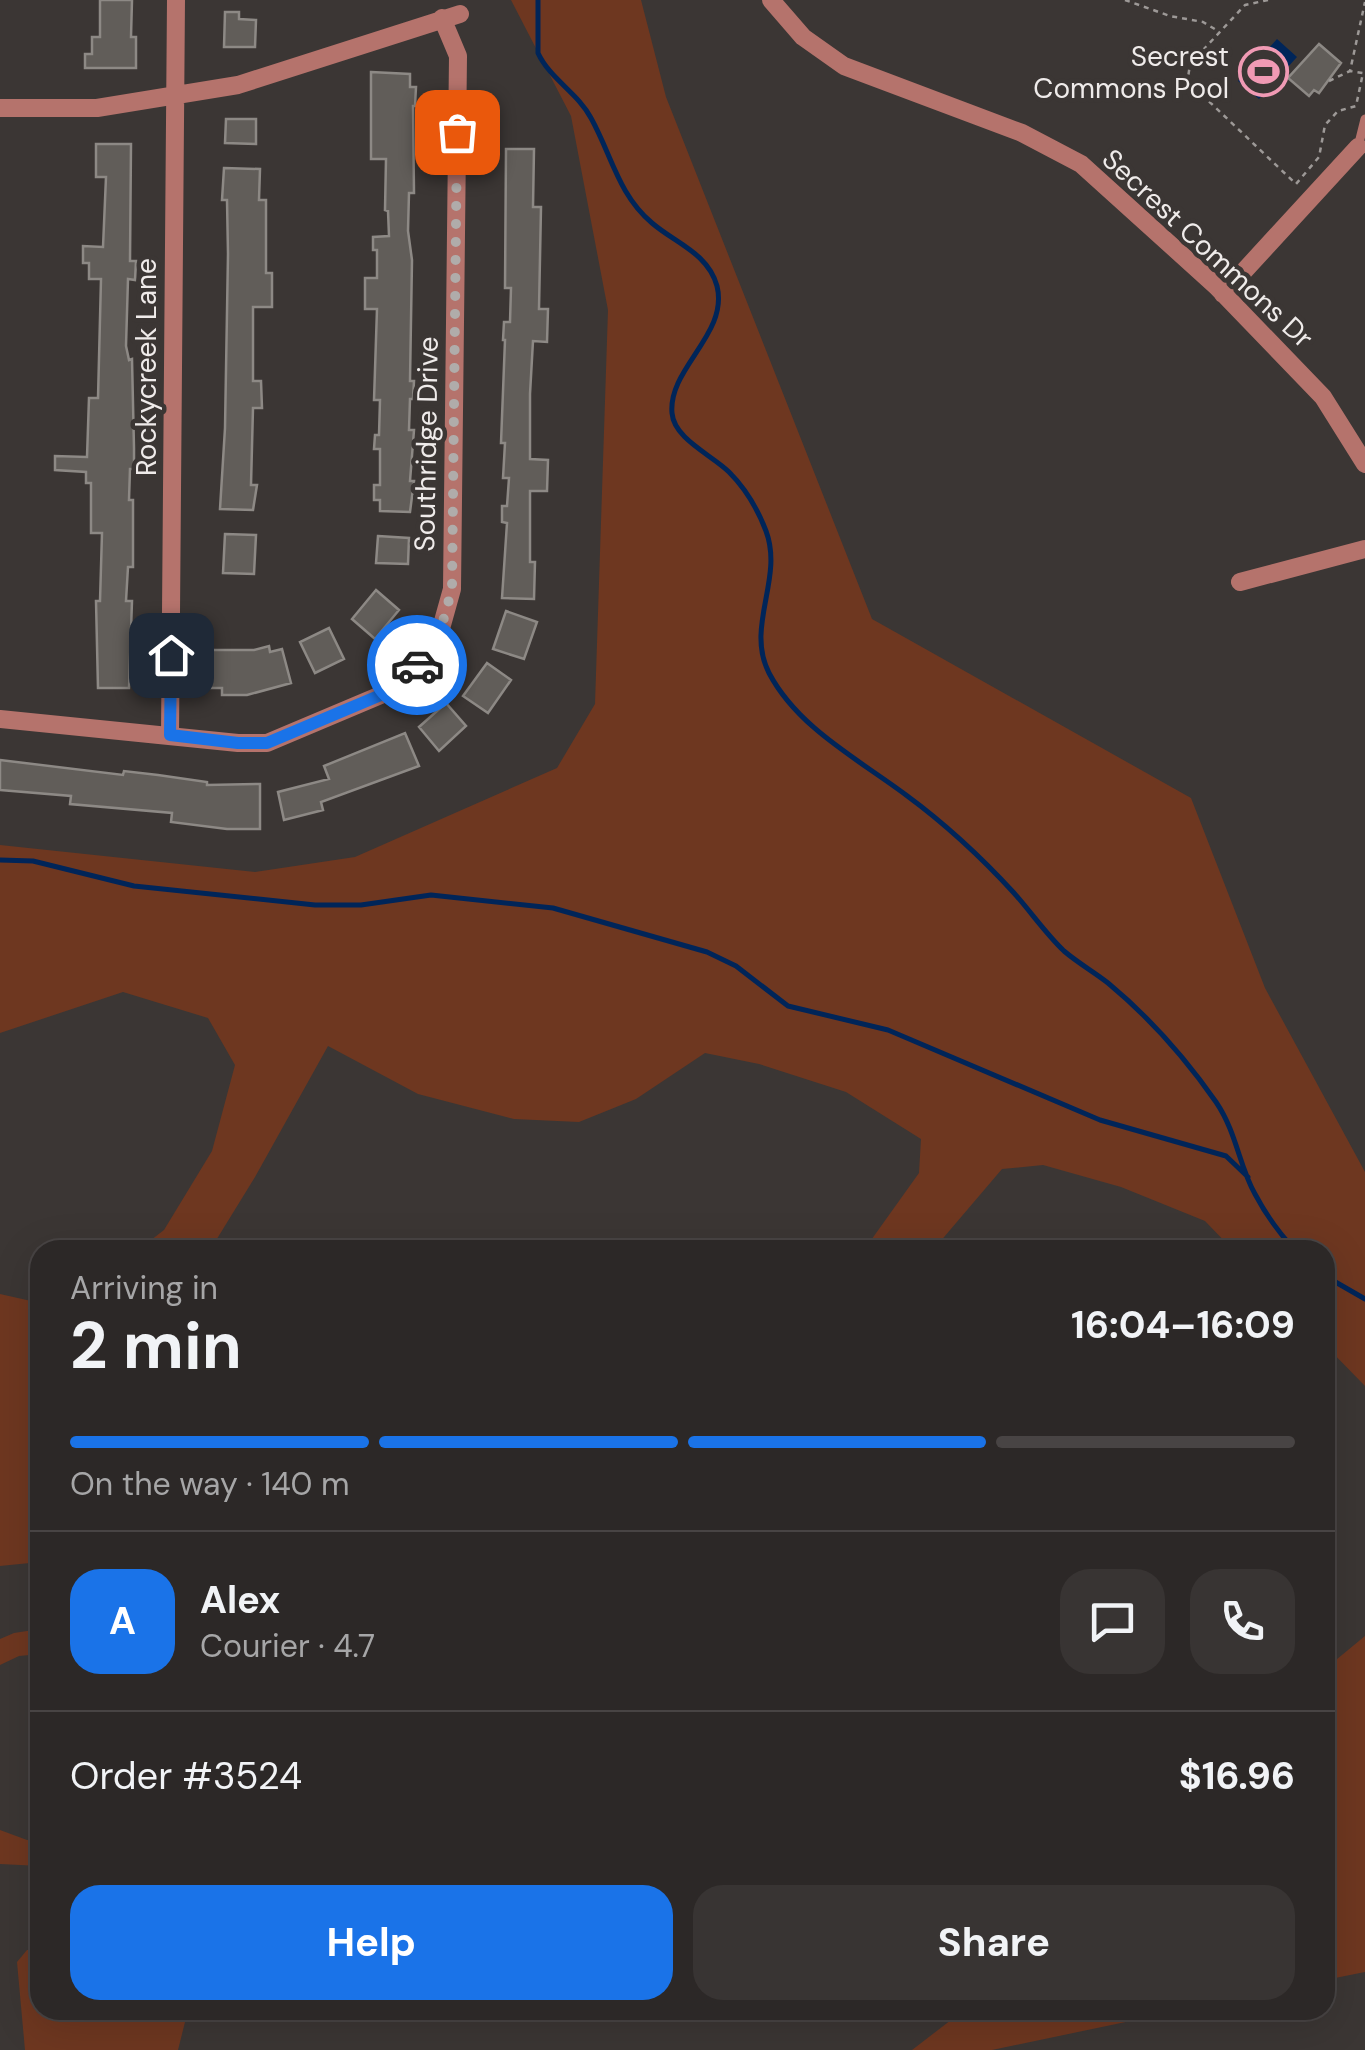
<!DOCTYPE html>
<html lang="en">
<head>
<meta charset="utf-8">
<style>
	:root { --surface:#2c2827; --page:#383433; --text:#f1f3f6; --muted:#a6a6a7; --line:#484444; --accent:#1a73e8 }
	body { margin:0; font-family:"DM Sans",sans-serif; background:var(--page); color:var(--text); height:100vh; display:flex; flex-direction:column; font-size:38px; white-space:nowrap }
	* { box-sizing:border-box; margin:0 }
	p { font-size:32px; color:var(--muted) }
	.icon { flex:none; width:55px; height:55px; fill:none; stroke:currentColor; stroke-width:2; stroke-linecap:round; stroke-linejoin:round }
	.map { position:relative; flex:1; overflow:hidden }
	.drawer { position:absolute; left:30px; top:1240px; width:1305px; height:780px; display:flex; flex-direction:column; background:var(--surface); border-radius:30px; box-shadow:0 10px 40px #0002,0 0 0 2px var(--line) }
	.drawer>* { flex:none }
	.pin { position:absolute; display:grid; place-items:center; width:85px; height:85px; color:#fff; margin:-42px; border-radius:20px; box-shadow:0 5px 15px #0006 }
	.courier { position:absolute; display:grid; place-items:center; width:100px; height:100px; margin:-50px; border:8px solid #1a73e8; border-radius:50%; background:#fff; color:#222; box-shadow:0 2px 12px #0007 }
	.overview em { font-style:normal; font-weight:700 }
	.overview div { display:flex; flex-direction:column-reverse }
	.overview { display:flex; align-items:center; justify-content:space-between; height:170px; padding:0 40px }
	h1 { font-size:65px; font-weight:700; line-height:75px }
	.bar { display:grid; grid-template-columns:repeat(4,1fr); gap:15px 10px; align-content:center; height:120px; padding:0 40px }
	.bar i { height:12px; border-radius:8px; background:var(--line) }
	.bar .active { background:var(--accent) }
	.bar p { grid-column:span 4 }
	.line { display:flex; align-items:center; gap:25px; padding:0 40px; border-top:2px solid var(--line) }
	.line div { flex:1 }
	.round { display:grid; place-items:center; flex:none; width:105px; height:105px; border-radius:30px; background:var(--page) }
	.action { display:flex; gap:20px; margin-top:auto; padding:20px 40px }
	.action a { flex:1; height:115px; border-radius:30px; background:var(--accent); color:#fff; font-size:40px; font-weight:700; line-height:115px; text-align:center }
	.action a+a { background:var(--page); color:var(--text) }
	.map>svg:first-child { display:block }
</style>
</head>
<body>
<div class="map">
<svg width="1365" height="2050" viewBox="0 0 1365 2050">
	<rect width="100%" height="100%" fill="#3b3634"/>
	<path fill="#6e3720" d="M511 0H641L666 97 872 619 1191 798 1265 988 1365 1172V1386L1325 1345V1250H1233L1205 1221 1121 1187 1043 1165 1002 1169 933 1250H864L919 1173 921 1139 846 1092 759 1064 705 1053 636 1099 579 1122 514 1119 418 1094 328 1046 255 1177 215 1242 206 1250H138L164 1230 212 1151 235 1065 208 1018 123 992 0 1033V845L255 872 355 857 557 768 595 704 608 310 571 116Z
		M0 1294 40 1303V1562L0 1566Z
		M40 1629V1654L19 1656 0 1665V1639L14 1633Z
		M1365 1636V1972L1325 1980V1669Z
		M0 1830 27 1840 40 1841V1866L0 1864Z
		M40 1949V2010H188L178 2050H25L17 1962 27 1950Z
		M964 2010H1183L992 2050H912Z"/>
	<path fill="#002559" d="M1277 39 1297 57 1259 99 1238 81 1250 63 1256 62Z"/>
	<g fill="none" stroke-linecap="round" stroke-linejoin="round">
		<path stroke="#002559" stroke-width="5" d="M538 0V53C550 79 578 93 591 118 612 156 618 194 652 223 675 243 708 253 717 286 729 334 668 368 672 413 674 439 712 455 729 472 745 488 758 510 766 531 784 579 745 626 769 673 798 728 858 759 906 795 944 823 982 858 1014 893 1031 912 1046 934 1064 951 1078 963 1094 972 1108 983 1149 1017 1186 1059 1216 1102 1237 1133 1239 1166 1255 1194 1265 1213 1280 1234 1295 1250
			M0 860 33 861 134 886 315 905H361L431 895 553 908 707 952 736 966 788 1006 888 1030 1100 1120 1226 1156 1248 1177
			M1325 1276 1365 1299"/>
	</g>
	<path fill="#615d59" stroke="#8d8985" stroke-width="2.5" d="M100 0H132L131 37H136V68H85V54H92V37H100Z
		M225 12H239V19L256 20 255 47H224Z
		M1319 44 1341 63 1319 93 1314 90 1309 96 1288 78Z
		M371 72 410 74V87H416L415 106H413L414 193H409L408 231 412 260 410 381H414L413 399H410L409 430H414L410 481H414L410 512 380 511V500H374V485H380V449H374L375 435H379L380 400H374L377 309H365V278H377V250H373V237L389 236 388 211 385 210 386 159H371Z
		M226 119H256V144L225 143Z
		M96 144H131L130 261H136L135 280 128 279 126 346 129 360 132 359 134 448V469H130L129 500H133V567H128L126 601H132L129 688H98L96 601H100L102 533H91V483H86V472L55 470V456L87 457 89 398H98L101 279H89V263H83V246L103 247 106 177H96Z
		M506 149H534L533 207H541L539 309H548L547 342 533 341 530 394V459L548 460 547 491H530V562H535L534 599 502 598 507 523 502 522V506H507L509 478H503L505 443H501L505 340H503L504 322H510L511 288H505Z
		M224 168 260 169 259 200H266V273H272V307H253V381H261L262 408H253L251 485H257L253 510 220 509 225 428 228 254 227 200H222Z
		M225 534 256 535 254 574 223 573Z
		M378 536 409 538 408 564 376 563Z
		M376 590 399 610 375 639 352 619Z
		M506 611 537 622 524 659 493 649Z
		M329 628 344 659 315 673 300 642Z
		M269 646 270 652 282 649 291 683 247 695H222V688H208V650H254Z
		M487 663 511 680 488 713 463 696Z
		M446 703 466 726 439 751 419 727Z
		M405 733 419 766 321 802 323 810 284 820 278 792 329 779 324 766Z
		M0 760 123 775 124 771 158 775 207 782V785L260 784V829H227L171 822 172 813 70 804 71 796 0 790Z"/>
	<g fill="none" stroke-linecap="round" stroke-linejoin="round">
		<path stroke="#9d9997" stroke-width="2.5" stroke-dasharray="5 5" stroke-linecap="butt" d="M1125 0 1170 16 1203 22 1218 31
			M1268 0 1245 5 1190 64 1188 78 1197 90 1296 184 1319 157 1325 125 1338 111 1356 106 1363 73 1350 71
			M1329 81 1350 71 1365 2"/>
		<path stroke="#b5736c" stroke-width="9" d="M1358 147 1365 119"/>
		<path stroke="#b5736c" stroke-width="18" d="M771 0 803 37 844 66 1022 133 1081 164 1216 286 1323 397 1365 464
			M0 108H97L238 85 460 14
			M1223 294 1358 147
			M1240 582 1365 549
			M0 719 238 743H267L395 689 416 666 440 632 452 589 458 56 442 18
			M170 735 176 0"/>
	</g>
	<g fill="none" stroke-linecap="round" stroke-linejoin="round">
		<path stroke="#b0acaa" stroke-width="10" stroke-dasharray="0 18" d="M417 665 440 632 452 589 457 132"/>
		<path stroke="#1a73e8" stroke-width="12" d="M171 655 170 735 238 743H267L395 689 417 665"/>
	</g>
	<defs>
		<symbol id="stadium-ring" viewBox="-11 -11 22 22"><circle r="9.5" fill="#3b3634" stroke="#f09ab4" stroke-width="1.5"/><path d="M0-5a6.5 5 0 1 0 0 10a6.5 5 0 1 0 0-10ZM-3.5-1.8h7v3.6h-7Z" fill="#f09ab4"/></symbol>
	</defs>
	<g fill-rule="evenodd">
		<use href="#stadium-ring" x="1236" y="44" width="55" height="55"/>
	</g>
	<g text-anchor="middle" stroke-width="9" stroke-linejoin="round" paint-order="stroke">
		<g font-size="28" fill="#efebea" stroke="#3b3634" text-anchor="end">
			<text x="1229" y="66">Secrest<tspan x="1229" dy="32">Commons Pool</tspan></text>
		</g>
		<g font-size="28" fill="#efebea" stroke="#3b3634">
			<text transform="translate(1208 248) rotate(43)" y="10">Secrest Commons Dr</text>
			<text transform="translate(146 367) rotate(-90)" y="10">Rockycreek Lane</text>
			<text transform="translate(426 444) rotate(-89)" y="10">Southridge Drive</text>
		</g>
	</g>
</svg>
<div class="pin" style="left:457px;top:132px;background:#ea580c"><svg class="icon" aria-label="bag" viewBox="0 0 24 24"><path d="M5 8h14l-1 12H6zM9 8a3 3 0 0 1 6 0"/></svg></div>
<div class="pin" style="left:171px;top:655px;background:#1f2937"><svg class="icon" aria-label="home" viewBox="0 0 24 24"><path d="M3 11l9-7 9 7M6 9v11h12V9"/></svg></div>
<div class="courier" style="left:417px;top:665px"><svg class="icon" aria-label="car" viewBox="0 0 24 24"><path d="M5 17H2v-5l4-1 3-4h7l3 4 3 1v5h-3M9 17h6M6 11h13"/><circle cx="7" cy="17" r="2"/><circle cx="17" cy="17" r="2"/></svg></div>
<section class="drawer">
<div class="overview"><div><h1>2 min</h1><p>Arriving in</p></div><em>16:04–16:09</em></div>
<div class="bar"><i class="active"></i><i class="active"></i><i class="active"></i><i></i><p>On the way · 140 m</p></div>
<div class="line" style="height:180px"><b class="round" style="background:var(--accent);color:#fff">A</b><div><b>Alex</b><p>Courier · 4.7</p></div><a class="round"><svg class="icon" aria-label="chat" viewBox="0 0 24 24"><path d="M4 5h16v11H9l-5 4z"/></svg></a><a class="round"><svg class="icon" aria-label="phone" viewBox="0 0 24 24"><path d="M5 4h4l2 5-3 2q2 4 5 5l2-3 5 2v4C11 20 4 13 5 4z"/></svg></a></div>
<div class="line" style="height:130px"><div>Order #3524</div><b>$16.96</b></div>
<div class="action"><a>Help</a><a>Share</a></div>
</section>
</div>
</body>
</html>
